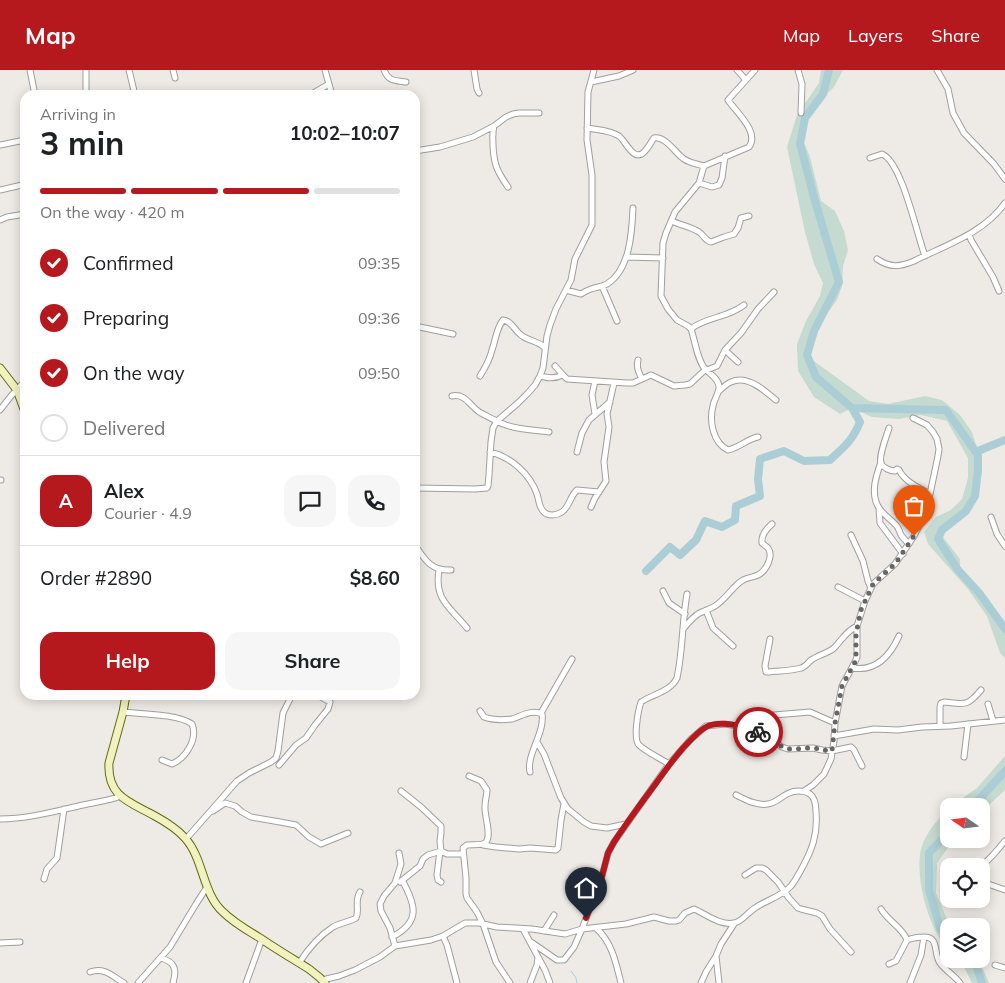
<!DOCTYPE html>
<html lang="en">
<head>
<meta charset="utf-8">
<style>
	:root { --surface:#fff; --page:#f6f6f6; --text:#202124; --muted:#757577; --line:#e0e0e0; --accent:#b5181d }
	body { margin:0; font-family:Mulish,sans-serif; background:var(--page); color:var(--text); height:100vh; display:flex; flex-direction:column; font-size:19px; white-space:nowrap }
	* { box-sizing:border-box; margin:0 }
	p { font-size:16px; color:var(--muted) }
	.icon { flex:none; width:28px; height:28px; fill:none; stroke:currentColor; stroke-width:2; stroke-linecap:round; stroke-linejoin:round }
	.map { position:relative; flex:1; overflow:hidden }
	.side { position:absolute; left:20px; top:20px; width:400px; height:610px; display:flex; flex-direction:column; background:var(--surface); border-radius:15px; box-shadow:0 2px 12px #0003 }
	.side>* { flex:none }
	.needle { width:32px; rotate:284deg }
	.tools { position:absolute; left:940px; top:728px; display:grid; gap:10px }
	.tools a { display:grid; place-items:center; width:50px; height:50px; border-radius:10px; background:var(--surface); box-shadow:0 2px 12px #0003; font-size:25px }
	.pin { position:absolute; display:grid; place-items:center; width:42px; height:42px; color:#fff; margin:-51px -21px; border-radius:50% 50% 50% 0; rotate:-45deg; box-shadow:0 0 5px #0007 }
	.pin .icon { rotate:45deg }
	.courier { position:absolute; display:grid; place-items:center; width:50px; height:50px; margin:-25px; border:4px solid #b5181d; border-radius:50%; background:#fff; color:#222; box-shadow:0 1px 6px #0007 }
	.headline em { font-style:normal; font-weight:700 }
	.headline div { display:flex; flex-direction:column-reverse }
	.headline { display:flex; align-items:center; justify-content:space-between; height:85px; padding:0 20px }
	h1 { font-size:32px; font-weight:700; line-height:38px }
	.bar { display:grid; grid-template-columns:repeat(4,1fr); gap:8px 5px; align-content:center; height:60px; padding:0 20px }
	.bar i { height:6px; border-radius:4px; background:var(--line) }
	.bar .selected { background:var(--accent) }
	.bar p { grid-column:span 4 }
	.line { display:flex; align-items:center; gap:12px; padding:0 20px; border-top:1px solid var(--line) }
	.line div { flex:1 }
	.round { display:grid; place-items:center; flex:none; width:52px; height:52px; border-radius:15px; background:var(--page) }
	ol { padding:0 20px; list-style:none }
	li { display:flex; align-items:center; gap:15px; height:55px }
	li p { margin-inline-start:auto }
	li .icon { padding:5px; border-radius:50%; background:var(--accent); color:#fff; stroke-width:4 }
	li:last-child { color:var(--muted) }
	li i { width:28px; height:28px; border:2px solid var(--line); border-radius:50% }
	.action { display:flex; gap:10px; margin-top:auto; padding:10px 20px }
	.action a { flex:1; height:58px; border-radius:15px; background:var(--accent); color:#fff; font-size:20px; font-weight:700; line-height:58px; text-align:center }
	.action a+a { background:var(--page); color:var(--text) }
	header { display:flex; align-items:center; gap:30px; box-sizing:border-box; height:70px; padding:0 25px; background:var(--accent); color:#fff }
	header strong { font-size:24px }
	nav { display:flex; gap:28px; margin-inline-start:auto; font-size:18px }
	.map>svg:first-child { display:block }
</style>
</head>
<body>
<header>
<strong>Map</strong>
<nav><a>Map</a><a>Layers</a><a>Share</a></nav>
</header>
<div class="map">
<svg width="1005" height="913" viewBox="0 0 1005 913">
	<rect width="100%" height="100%" fill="#eeebe6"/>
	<path fill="#c5dad0" d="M821 0H843L834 17 828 23 806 52 804 72 810 87 821 131 835 141 844 161 848 180 843 196 842 216 837 230 821 252 809 276 811 289 869 331 888 334 925 326 942 330 960 345 972 362 980 387 979 408 968 439 939 462 960 489V503L992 539 1005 561V588L1000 583 987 546 968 519 928 474 924 462 936 447 951 440 962 429 968 408V388L947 351 921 345 899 349 872 347 852 338 840 344 814 327 798 301 797 274 806 251 820 226 823 213 814 194 805 162 787 77 797 45 819 13Z
		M1005 686V720L990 734 981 748V736H951L977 718Z
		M949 739V769H959L950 775 937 793 936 823 950 856H949V879C928 862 912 798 923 773 929 759 938 749 949 739Z
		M960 889H979L989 913H972Z"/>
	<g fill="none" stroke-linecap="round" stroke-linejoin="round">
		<path stroke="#abced6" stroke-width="1" d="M571 901 576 908 577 913"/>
		<path stroke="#abced6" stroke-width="8" d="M829 0 823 24 805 48 800 74 815 131 839 212 814 261 807 285 816 307 852 338 946 340 978 385V400L975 426 966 441 942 460 938 469 958 500 980 524 1005 559
			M978 381 1005 370
			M646 501 670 477 680 485 696 470 705 451 722 457 735 450 736 436 760 426 758 409 760 389 784 381 804 391 830 390C844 377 853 370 860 352L852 338
			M973 736 1005 701
			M949 762 929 783V820L940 858 949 868
			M970 889 975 892 982 913"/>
		<defs>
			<path id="street" d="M30 0 35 25
				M129 0 135 25
				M173 0 175 8
				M325 0 332 25
				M384 0C389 12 394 10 406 12
				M474 0 477 19 479 23
				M737 0 746 10
				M755 0 728 30C736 42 760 62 749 77L704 96 699 113 675 142 666 163 663 173 661 226 668 239 673 245 677 250 688 256 691 259C695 270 697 290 705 299 710 304 719 309 719 317 719 324 714 329 713 336 709 351 713 373 728 380 739 378 747 369 758 367
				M798 0 802 14 801 43
				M937 0 948 19 953 43 964 63 994 94 1005 109
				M591 12 619 6 633 0
				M86 25V0
				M310 25 329 14
				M494 56C492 63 493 69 493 76 494 95 497 101 508 117
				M587 58C598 60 610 60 619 66 626 71 634 94 645 81 649 77 651 72 654 68 666 66 675 83 684 89 690 93 697 94 704 96
				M0 75 25 70
				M415 81 440 77 473 67 494 56 506 47 513 44 519 43H539
				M870 88 882 84C902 92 917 165 925 186
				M699 113 712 117 719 115 722 108 725 86
				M0 120 22 115
				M0 150 7 147 25 144
				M672 151C680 155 691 157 699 162 704 165 704 170 711 172L724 167 734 164 738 158 741 148 749 146
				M969 164 971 170 993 207 999 221
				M626 187 663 188
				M877 189C890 198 900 197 914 191 946 175 984 163 1005 133
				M602 216 617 251
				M566 220 581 224C584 222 588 220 591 219 596 217 602 217 607 214 630 200 632 162 633 138
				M415 256 453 264
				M691 259C705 247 728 248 744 235
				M725 280 738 292
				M638 290C636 297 639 303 642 309
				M555 296 563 305
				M707 300 717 296 725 280 741 263 758 239 774 222
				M480 306C485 298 490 289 492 280 496 269 496 259 503 250 512 251 514 260 521 265 528 271 539 271 545 278
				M540 306C548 308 554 309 563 305L567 309 627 313H633L651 305 674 316 685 315 690 314 706 299
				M595 311 592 325 595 344
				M718 322C722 318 726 314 731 312 747 304 765 321 776 330
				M452 326C466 323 470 337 481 343 489 347 497 352 506 355 519 360 535 360 549 362
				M0 340 11 326 25 311
				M889 358C887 365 878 387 881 394 884 398 890 401 895 401L897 399 899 400C905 412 919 418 930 424
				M490 382C511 387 530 404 537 424 539 430 539 438 544 442 549 447 557 445 562 442 570 436 570 426 577 420L599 422
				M577 382 582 363 589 350 610 332
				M881 392C876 406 870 424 879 438 883 444 890 449 896 455 899 458 899 461 901 465 903 468 906 471 909 474
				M0 410H1
				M415 418 475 419 487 418 488 416 489 405 491 372 493 358 497 351 518 333 528 323 535 315 540 306 543 298 547 266 550 255 556 239 571 210 575 189 592 155V105L587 70 588 22 594 0
				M591 437 595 428 606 411 604 392 609 357 607 344 614 313
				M879 438 880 453 903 484
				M991 447 997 464 1005 476
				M851 465 863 491 868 511 871 518
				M415 475C425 490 431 501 451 500
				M439 500C434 530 450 537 467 558
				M838 517 865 531
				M663 521 669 533 685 544
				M706 540 713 558 733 576
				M684 558C688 553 692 548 698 544 703 541 710 539 715 536 725 530 731 519 740 512 746 507 752 508 758 505 766 501 774 486 768 478 766 476 764 475 762 473 761 465 766 459 772 454
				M770 569 765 596 766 602H769C779 601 791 601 801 598 805 597 807 594 810 591 817 585 827 584 834 578 843 569 845 562 857 556
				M852 598C876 602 890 586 899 566
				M988 634 993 651
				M480 641 484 647C492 650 503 650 512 649 522 646 531 639 542 644 545 663 526 685 530 702
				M123 642C142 644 178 644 192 654 198 669 186 688 172 694L162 690
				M541 643 572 589
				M774 645 810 642 835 653
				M940 656V637L941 633 944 632C965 634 967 637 981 620
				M834 666 874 659 898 660 922 657 951 656 1005 650
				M537 672 544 684 561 728 568 739 584 752 591 756 607 758 626 754
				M964 687 968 654
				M669 694C661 689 645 681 639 675 633 669 638 641 641 632 653 624 670 622 677 608 683 580 682 552 687 524
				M279 695 296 675 306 668 315 655 328 639 330 632 317 625
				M469 706 481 711 487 720C487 725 485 730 485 736 484 745 492 765 486 772 483 776 472 774 467 775L463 778 466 808V824L467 828 477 842 483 854 496 892 510 913
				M401 721 421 737 441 756V763L440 771 441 781 447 784H463
				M804 721 813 715 824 704 831 689 834 671 835 653 842 616 855 592 857 587V556L865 531 873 514 895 494 914 466 923 448 930 424 938 386 939 379 937 369 933 362 927 355 913 348
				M213 741 225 733 235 736 242 742 251 747 280 752 296 755 309 767 321 774 348 763
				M0 749C28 749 56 741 83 735 96 732 108 731 121 726
				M186 769 237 711 249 703 271 692 276 688 278 681 283 643 292 625
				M483 775 496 777 519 779 530 778 556 780 558 778 561 750 564 734
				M440 781 437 805 438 810 441 812
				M981 797 993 785 1005 771
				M745 805 756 798H762L766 800 778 812 789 828 798 838 801 839 817 843 822 846 830 859 851 882
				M44 809 47 799 57 788 64 739
				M400 812 420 796 423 789 428 785 441 781
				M569 812C580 807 589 802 602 806
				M981 813 988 814 1005 820
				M881 839C888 851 903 858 907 870
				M596 858C612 872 616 893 621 913
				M523 859 545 900 550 913
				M544 861 554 845
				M443 866 447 875 457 913
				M392 867C421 852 416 835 402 810
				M531 872 557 890H564L574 877 582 859 602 806 608 783 614 772 669 694 690 670 706 656 725 654 744 657 765 665 782 677 788 679 813 678 822 680 832 681 851 677 854 680 862 696
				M0 873 20 872
				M395 876 390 858 381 841 380 834 384 826 395 813 401 794 399 783
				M716 886 719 913
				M161 888C175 892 177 899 173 913
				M299 893C308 879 319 866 333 857 340 853 349 852 356 848 360 840 354 831 360 822
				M889 894 896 891 907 870C913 868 917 867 923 867 940 866 933 884 940 893 946 901 954 905 960 913
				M995 895 1005 898
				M90 902C105 897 112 906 124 913
				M322 910 339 906 355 900 380 887 395 876 431 870 443 866 465 853H479L497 857 532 859 565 864 582 859 626 854 654 847 669 851H676L679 850 685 843 694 839C706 844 720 856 734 853 742 852 748 842 755 838 766 830 781 827 791 816 795 811 798 805 801 800 812 780 818 765 816 742 816 736 815 728 810 724 807 722 803 721 799 721 784 721 780 732 768 734 757 736 746 730 736 725
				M138 913 170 877 196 834 207 817
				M246 913 262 869
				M530 913 537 895 538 887
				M701 913 706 902 716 886 721 874 734 854
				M910 913 921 885 924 867"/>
			<path id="secondary" d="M0 298 17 320 25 342
				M126 625 123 642 109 693C107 727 130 732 155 746 166 752 177 759 185 768 204 789 202 823 223 842 234 853 247 860 260 868 276 879 293 889 309 899L319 907 325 913"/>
		</defs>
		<use href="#street" stroke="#9f9f9f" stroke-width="7"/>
		<use href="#secondary" stroke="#626912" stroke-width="9"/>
		<use href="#street" stroke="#fff" stroke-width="5"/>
		<use href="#secondary" stroke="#f1f2c0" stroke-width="7"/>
	</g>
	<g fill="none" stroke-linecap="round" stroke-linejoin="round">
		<path stroke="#676664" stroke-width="5" stroke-dasharray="0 9" d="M758 662C768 666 776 675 786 678 794 681 804 677 813 678 820 679 826 681 832 681L835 653 842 616 855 592 856 587V564L861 540 873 514 895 494 914 466"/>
		<path stroke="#b5181d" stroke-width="6" d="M586 848 602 806 608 783 614 772C624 757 635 742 645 728 658 711 669 694 683 678 690 671 697 662 706 657 719 650 746 656 758 662"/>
	</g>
</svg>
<div class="tools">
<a><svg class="needle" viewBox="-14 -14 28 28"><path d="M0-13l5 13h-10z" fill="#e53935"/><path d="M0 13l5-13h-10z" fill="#757577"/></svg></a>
<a><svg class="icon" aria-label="locate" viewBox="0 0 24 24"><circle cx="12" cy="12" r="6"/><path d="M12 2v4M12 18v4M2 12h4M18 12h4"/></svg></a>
<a><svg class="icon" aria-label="layers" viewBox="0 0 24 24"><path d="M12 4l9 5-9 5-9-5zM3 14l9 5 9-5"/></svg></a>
</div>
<div class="pin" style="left:914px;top:466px;background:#ea580c"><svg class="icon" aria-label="bag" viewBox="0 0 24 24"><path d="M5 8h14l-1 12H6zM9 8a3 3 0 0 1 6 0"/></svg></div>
<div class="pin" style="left:586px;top:848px;background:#1f2937"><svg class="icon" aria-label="home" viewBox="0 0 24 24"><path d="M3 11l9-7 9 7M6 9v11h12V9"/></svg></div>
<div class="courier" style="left:758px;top:662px"><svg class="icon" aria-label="bike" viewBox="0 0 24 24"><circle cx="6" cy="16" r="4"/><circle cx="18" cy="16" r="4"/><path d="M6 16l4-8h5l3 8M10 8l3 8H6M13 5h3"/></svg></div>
<section class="side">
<div class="headline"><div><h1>3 min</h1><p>Arriving in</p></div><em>10:02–10:07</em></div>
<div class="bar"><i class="selected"></i><i class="selected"></i><i class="selected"></i><i></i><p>On the way · 420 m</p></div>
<ol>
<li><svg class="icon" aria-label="check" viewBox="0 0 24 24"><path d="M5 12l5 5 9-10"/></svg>Confirmed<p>09:35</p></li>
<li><svg class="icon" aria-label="check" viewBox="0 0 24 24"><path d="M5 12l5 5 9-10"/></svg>Preparing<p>09:36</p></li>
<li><svg class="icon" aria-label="check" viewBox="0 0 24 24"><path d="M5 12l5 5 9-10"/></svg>On the way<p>09:50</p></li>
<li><i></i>Delivered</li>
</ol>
<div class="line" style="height:90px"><b class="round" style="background:var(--accent);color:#fff">A</b><div><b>Alex</b><p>Courier · 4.9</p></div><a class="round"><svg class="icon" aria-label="chat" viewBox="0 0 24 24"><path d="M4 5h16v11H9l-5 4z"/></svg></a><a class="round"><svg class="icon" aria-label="phone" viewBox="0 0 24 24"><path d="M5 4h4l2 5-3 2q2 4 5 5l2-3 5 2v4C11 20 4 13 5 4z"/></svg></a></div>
<div class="line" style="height:65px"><div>Order #2890</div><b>$8.60</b></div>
<div class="action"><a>Help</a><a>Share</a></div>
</section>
</div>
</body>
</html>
